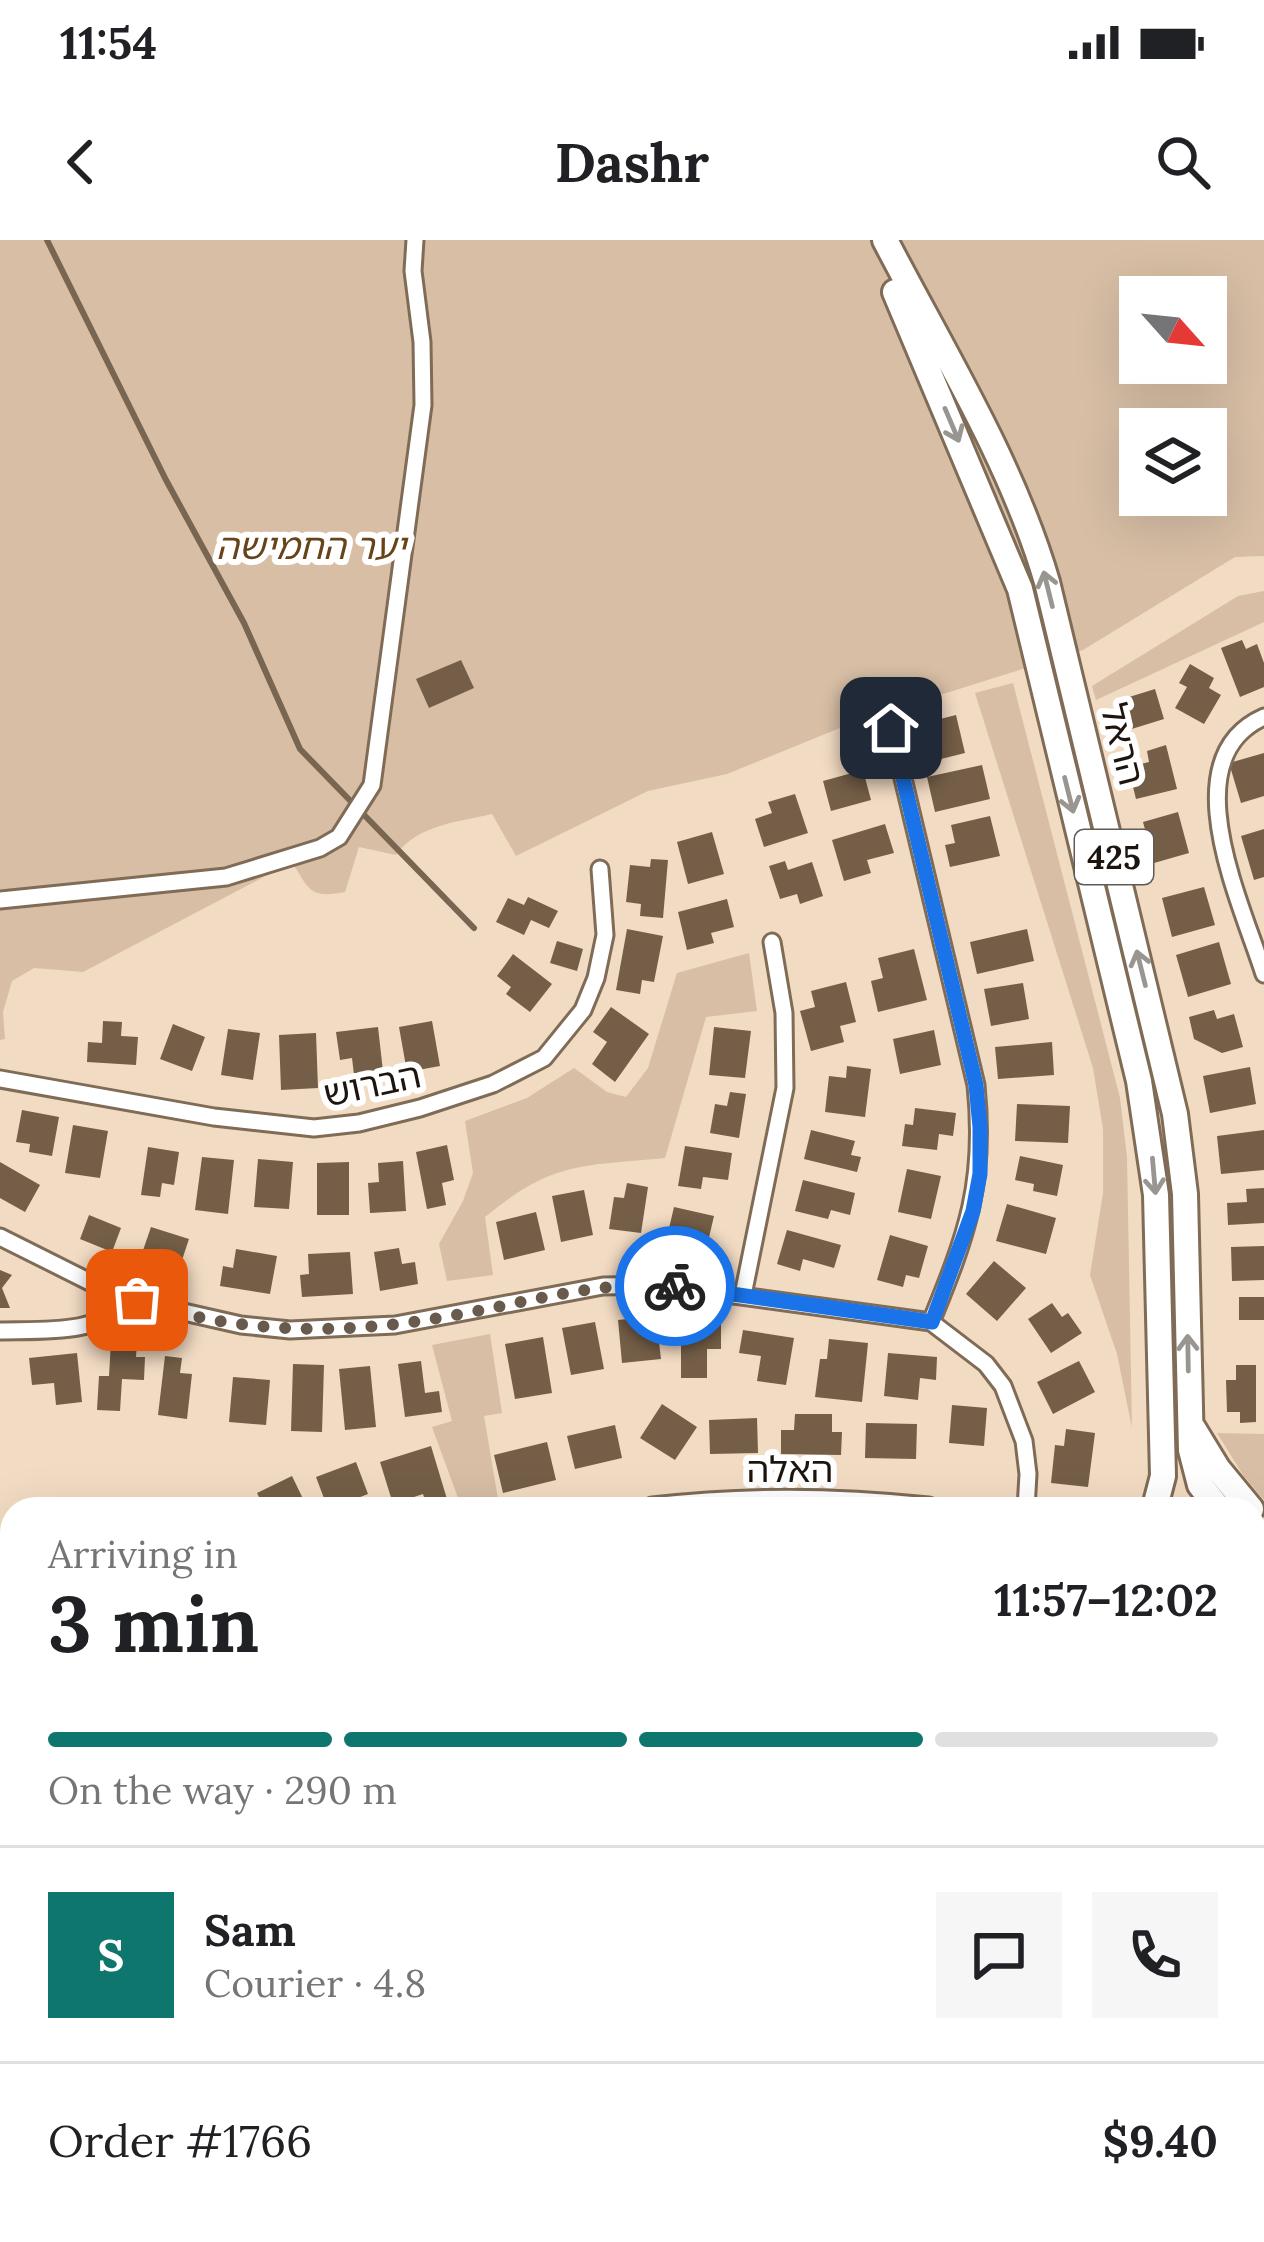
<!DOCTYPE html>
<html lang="en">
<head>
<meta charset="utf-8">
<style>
	:root { --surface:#fff; --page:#f6f6f6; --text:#202124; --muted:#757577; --line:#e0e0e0; --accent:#0f766e }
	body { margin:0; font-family:Lora,"Noto Sans Hebrew",serif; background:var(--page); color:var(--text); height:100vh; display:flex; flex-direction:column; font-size:45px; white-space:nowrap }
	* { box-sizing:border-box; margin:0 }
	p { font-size:39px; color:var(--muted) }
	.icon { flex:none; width:66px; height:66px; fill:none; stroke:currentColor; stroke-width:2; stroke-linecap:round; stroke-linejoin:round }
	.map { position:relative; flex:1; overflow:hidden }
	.panel { position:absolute; left:0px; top:1257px; width:1266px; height:747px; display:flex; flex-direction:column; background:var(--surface); border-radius:36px 36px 0 0; box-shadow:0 12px 48px #0002 }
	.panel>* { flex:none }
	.needle { width:78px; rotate:117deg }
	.tools { position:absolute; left:1119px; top:36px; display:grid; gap:24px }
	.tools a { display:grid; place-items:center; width:108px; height:108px; border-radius:0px; background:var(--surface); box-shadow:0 12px 48px #0002; font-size:60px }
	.pin { position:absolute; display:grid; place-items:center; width:102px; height:102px; color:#fff; margin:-51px; border-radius:24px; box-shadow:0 6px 18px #0006 }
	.courier { position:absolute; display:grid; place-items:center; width:120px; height:120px; margin:-60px; border:9px solid #1a73e8; border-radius:50%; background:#fff; color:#222; box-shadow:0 3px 15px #0007 }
	.overview em { font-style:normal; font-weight:700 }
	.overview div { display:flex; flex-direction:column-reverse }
	.overview { display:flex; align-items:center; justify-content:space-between; height:204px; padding:0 48px }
	h1 { font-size:78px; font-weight:700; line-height:90px }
	.bar { display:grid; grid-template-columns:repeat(4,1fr); gap:18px 12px; align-content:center; height:144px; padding:0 48px }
	.bar i { height:15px; border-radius:9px; background:var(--line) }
	.bar .on { background:var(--accent) }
	.bar p { grid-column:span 4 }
	.line { display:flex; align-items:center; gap:30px; padding:0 48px; border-top:3px solid var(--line) }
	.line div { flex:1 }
	.round { display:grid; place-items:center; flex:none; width:126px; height:126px; border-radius:0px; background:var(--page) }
	.status { display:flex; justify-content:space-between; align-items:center; height:84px; padding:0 60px; background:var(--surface); direction:ltr }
	.status svg { height:33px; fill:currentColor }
	header { display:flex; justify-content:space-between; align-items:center; height:156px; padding:0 48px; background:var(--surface); font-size:54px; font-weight:700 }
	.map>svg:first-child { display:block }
</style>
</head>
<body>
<div class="status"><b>11:54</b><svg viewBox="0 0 49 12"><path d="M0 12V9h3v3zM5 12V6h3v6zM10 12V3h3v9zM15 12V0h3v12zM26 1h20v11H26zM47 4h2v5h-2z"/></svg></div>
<header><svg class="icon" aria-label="back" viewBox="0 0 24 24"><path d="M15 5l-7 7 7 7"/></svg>Dashr<svg class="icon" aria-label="search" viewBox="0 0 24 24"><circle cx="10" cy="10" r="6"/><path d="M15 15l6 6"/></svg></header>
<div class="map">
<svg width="1264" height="2002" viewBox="0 0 1264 2002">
	<rect width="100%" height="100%" fill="#f2dbc3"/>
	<path fill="#d7bea5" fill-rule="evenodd" d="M0 0H1264V316L1235 317 1083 410 857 481 727 534 648 551 516 616 492 574C458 582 417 585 396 615L359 607 345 652C309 659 309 649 292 622L83 732 34 728 12 741 3 772 5 799 0 800ZM1140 57H1206V123H1140ZM1140 189H1206V255H1140Z
		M1264 351V382L1096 460 1092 446 1238 356Z
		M1013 443 1120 858 1127 917 1132 1188 1117 1114 1090 1035 1103 953V889L1093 828 975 453Z
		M749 713 757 771 706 777 665 918C582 926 553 921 485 977L493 1035 447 1041 439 1004 463 961 473 933 465 881 527 858 574 828 607 852 626 857 648 828 677 733Z
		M490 1094 502 1173 484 1176 498 1259 462 1269 432 1187 452 1181 432 1105Z
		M1217 1193 1264 1194V1260L1243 1235Z
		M1264 1328V1709L1254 1672V1330Z
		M1254 1851 1264 1891V2002H1227L1232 1992H1254Z
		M278 1992H391L384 2002H289Z
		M494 1992H589L608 2002H508Z
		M935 1992H1037L1042 2002H960Z
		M1044 1992H1205L1201 2002H1047Z"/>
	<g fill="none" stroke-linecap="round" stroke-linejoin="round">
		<path stroke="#786552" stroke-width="6" d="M47 0 166 240 244 383 300 509 474 688"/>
	</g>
	<path fill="#745e47" d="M1242 400 1246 409 1257 404 1264 423V447L1240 457 1221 408Z
		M461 420 474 448 429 468 416 439Z
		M1190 424 1214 438 1209 448 1221 455 1204 484 1175 468 1187 447 1179 443Z
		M1155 449 1164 479 1122 492 1113 462Z
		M956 475 965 513 921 524 912 486Z
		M1166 505 1177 549 1136 559 1128 527 1149 522 1147 511Z
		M1264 513V556L1241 563 1229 523Z
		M982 525 990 559 935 572 927 537Z
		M863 530 871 560 831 571 823 541Z
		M795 554 808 593 764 607 755 579 772 573 768 562Z
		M1178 572 1189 613 1154 623 1143 582Z
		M990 576 1000 616 950 627 945 605 955 603 951 585Z
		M885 584 894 613 867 620 871 633 844 641 832 600Z
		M1264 589V637L1254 640 1241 596Z
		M712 592 724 634 688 644 677 602Z
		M651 619 668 620 663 678 640 676 641 664 626 662 630 625 650 627Z
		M785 621 788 630 812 622 823 656 800 664 797 654 780 659 769 626Z
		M1204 647 1215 685 1172 697 1162 658Z
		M528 657 558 671 549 688 531 680 524 695 496 682 508 658 524 665Z
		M727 659 734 687 711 693 714 703 687 710 678 672Z
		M627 689 663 696 654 742 642 740 640 754 616 750Z
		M1027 689 1034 721 977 734 970 702Z
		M557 701 583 709 577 731 550 723Z
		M1219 702 1231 744 1188 757 1176 715Z
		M914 709 927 760 878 772 871 741 883 738 878 718Z
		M513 714 552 744 530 772 506 754 511 747 497 736Z
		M846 742 856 782 840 786 844 802 811 811 800 771 815 767 811 751Z
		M1023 743 1029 779 991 786 984 749Z
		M611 767 649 794 615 842 592 824 607 802 593 792Z
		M1214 770 1217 779 1234 774 1243 807 1222 813 1194 799 1189 777Z
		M103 781 122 782 121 796 138 797 136 825 87 822 88 802 102 803Z
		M432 781 440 826 407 832 399 787Z
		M173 784 205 797 192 831 160 819Z
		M378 787 384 840 355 843 352 818 340 820 336 792Z
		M714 787 751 791 745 838 709 835Z
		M228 789 260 793 253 840 221 835Z
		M934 790 941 825 900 834 893 799Z
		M316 793 318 848 281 850 279 795Z
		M1052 802 1054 835 998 839 995 807Z
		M847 826 871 829 865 877 825 872 829 836 846 838Z
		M1250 827 1256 864 1210 873 1203 836Z
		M730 852 746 854 739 898 710 893 715 864 727 866Z
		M1017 864 1070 866 1068 903 1015 901Z
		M915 868 956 873 953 896 939 894 937 910 902 906 905 884 913 885Z
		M22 870 59 877 52 916 29 912 30 904 16 902Z
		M73 885 108 891 100 938 65 933Z
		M811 890 855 901 851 915 861 917 857 932 804 919Z
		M1264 890V930L1221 934 1217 896Z
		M447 905 454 940 442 943 446 965 427 969 416 912Z
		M685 906 732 913 728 940 703 937 701 949 678 946Z
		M148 907 179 912 174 945 162 943 160 957 141 955Z
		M1020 916 1063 925 1057 956 1033 951 1034 944 1015 940Z
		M202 917 234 920 228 974 195 970Z
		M258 919 293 922 289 969 254 967Z
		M403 921 406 971 370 973 368 943 379 942 378 923Z
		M0 922 40 945 25 972 0 958Z
		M349 922V975H317V923Z
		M907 929 941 936 931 979 898 972Z
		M803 940 855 953 850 975 831 970 828 979 795 971Z
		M627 943 648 947 641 993 609 989 614 957 624 958Z
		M1264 948V983L1228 985 1227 963 1247 962 1246 949Z
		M584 950 593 995 561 1002 552 956Z
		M1007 964 1056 978 1046 1014 996 1001Z
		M674 967 714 976 707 1006 667 997Z
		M536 972 545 1010 504 1020 496 982Z
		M89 975 121 988 112 1012 80 999Z
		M151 987 189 999 182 1020 172 1017 166 1034 138 1025Z
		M787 990 841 1005 834 1028 803 1019 800 1031 777 1024Z
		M890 995 928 1006 919 1038 906 1035 903 1047 877 1040Z
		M1264 1006V1040L1232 1041 1231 1007Z
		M399 1008 402 1024 415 1022 418 1044 380 1051 374 1012Z
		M236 1009 277 1016 270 1054 220 1046 223 1026 233 1028Z
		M350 1012 353 1054 302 1057 300 1035 309 1034 308 1014Z
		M994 1021 1026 1048 997 1081 966 1054Z
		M0 1030 12 1035 2 1048 10 1068H0Z
		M1239 1057H1264V1080H1239Z
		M1052 1063 1062 1077 1068 1073 1082 1093 1051 1113 1028 1079Z
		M656 1076 661 1119 622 1123 618 1080Z
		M681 1080H721V1109H707V1138H681Z
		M595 1082 604 1129 571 1135 562 1088Z
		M743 1090 794 1098 786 1145 757 1141 761 1116 739 1113Z
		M543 1097 552 1153 515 1159 505 1104Z
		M829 1099 868 1103 862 1162 815 1157 820 1119H827Z
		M111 1101 137 1102 136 1117H145L144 1140 122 1139 120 1171 97 1170 99 1136H109Z
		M77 1113 82 1162 56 1165 54 1143 32 1145 29 1118Z
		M888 1113 937 1117 936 1140 920 1138 918 1160 884 1156Z
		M165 1116 182 1118 180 1133 192 1134 187 1179 158 1175Z
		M421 1121 425 1153 439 1151 442 1172 405 1177 398 1124Z
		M1079 1121 1095 1152 1053 1174 1037 1142Z
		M293 1124 324 1125 322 1192 291 1191Z
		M1236 1125H1256V1182L1240 1183V1172H1227L1226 1140H1236Z
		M370 1126 376 1187 345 1190 339 1129Z
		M233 1137 270 1140 266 1185 229 1182Z
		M662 1164 697 1187 675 1220 640 1198Z
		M952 1165 987 1168 984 1206 949 1203Z
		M795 1174H832V1192H842L841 1215 781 1214V1190H794Z
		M757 1178 758 1213 710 1214 709 1180Z
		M866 1183 917 1184 916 1219 865 1218Z
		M615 1185 622 1218 575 1229 567 1196Z
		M1066 1189 1095 1193 1088 1247 1051 1243 1055 1205 1064 1206Z
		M547 1202 556 1240 503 1253 494 1215Z
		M431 1206 450 1269H428L423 1254 393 1264 380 1222Z
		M356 1222 368 1254 350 1261 353 1269H328L316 1237Z
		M292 1236 306 1265 297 1269H265L257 1253Z
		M12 1794V1840L0 1847V1801Z
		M0 1960 12 1969V1992H16L9 2002H0Z
		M406 1992H475L469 2002H400Z"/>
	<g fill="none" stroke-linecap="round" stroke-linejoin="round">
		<defs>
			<path id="street" d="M1264 477C1171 518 1242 664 1264 734
				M891 488 976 845C986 943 967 994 931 1082
				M0 660 226 637 320 608 339 597 372 545 423 165 422 102 413 31 415 0
				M0 839 214 877 314 888 359 883 420 868 493 844 544 818 583 770 596 738 605 695 600 629
				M0 997 96 1045 144 1063 241 1085 290 1090 395 1085 603 1046 661 1045 931 1082 986 1124 1003 1146 1024 1201 1028 1234 1026 1269
				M743 1055 785 848 784 773 772 702
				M0 1091C53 1090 93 1094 137 1061
				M0 1887 12 1903
				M75 1992 81 2002
				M626 1992 654 2002
				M1216 2002 1221 1992"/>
			<path id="secondary" d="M653 1269C745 1258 836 1259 928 1269
				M1254 1296 1264 1302
				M1254 1703 1264 1741
				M1254 1787 1264 1825
				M249 1992 257 2002"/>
			<path id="primary" d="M885 0C942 110 1012 222 1047 342L1175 874 1185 954 1191 1210 1200 1245 1216 1265
				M895 52 1020 349 1139 841 1156 955 1163 1236 1156 1263
				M1193 1188 1218 1229 1251 1269"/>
		</defs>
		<use href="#street" stroke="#7f6b56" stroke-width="21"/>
		<use href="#secondary" stroke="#7f6b56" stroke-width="27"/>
		<use href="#primary" stroke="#7f6b56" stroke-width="30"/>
		<use href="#street" stroke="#fff" stroke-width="15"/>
		<use href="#secondary" stroke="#fff" stroke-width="21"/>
		<use href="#primary" stroke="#fff" stroke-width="24"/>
	</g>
	<defs><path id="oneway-shaft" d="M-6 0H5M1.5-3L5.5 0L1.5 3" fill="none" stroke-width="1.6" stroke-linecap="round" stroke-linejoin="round" transform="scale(3)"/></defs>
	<g stroke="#999692">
		<use href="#oneway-shaft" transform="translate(952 185) rotate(67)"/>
		<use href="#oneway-shaft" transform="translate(1048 349) rotate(-104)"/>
		<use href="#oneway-shaft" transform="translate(1069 555) rotate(76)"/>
		<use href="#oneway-shaft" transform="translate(1141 728) rotate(-104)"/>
		<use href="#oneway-shaft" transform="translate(1154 936) rotate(85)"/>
		<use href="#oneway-shaft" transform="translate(1188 1113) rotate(-91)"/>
	</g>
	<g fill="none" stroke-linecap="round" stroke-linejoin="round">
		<path stroke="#685a4d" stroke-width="12" stroke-dasharray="0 21.6" d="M137 1060C241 1096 349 1095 456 1075 530 1062 599 1040 675 1046"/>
		<path stroke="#1a73e8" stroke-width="15" d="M675 1046 932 1082 973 971 980 934V887L976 845 891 488"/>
	</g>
	<g text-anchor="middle" stroke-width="12" stroke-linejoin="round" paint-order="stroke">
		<rect fill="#fff" stroke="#615b56" stroke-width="3" x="1075" y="590" width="78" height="54" rx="9"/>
		<g font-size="33" font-weight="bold" fill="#1d150d">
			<text x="1114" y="629">425</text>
		</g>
		<g font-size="36" font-style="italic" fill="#674319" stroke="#fff">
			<text x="311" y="319">יער החמישה</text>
		</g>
		<g font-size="36" fill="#1d150d" stroke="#fff">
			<text transform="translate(1123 504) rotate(76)" y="13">הראל</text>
			<text transform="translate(372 844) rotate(-12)" y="13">הברוש</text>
			<text x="790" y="1242">האלה</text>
		</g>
	</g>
</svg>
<div class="tools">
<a><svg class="needle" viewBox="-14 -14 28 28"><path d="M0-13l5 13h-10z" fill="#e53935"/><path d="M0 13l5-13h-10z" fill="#757577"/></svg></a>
<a><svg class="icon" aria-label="layers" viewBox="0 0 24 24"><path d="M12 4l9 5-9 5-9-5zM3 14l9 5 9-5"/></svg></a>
</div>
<div class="pin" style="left:137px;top:1060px;background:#ea580c"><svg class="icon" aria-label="bag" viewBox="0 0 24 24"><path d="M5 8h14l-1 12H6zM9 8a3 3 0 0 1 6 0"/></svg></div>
<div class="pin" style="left:891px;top:488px;background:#1f2937"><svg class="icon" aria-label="home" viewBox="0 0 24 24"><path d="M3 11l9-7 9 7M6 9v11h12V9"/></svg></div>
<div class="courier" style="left:675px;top:1046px"><svg class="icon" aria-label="bike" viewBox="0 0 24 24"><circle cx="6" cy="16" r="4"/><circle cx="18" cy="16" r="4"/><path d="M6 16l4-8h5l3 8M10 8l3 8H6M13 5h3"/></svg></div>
<section class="panel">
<div class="overview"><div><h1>3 min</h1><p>Arriving in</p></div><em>11:57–12:02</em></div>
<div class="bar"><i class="on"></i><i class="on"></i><i class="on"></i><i></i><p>On the way · 290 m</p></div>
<div class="line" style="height:216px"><b class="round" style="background:var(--accent);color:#fff">S</b><div><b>Sam</b><p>Courier · 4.8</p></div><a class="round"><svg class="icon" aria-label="chat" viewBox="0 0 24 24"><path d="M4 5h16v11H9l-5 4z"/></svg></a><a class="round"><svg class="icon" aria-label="phone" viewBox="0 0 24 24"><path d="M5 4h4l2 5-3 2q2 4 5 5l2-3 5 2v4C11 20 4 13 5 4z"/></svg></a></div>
<div class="line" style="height:156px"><div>Order #1766</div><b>$9.40</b></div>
</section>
</div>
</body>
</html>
